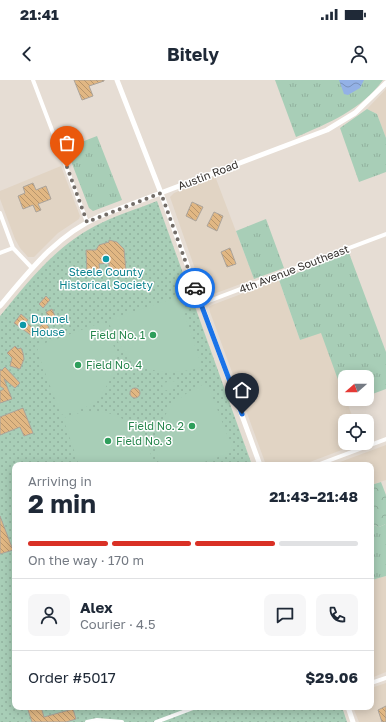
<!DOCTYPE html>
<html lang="en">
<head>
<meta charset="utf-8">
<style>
	:root { --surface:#fff; --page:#f6f6f7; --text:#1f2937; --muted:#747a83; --line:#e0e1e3; --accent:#d93025 }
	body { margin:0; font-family:"Golos Text",sans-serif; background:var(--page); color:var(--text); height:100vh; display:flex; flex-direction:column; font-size:15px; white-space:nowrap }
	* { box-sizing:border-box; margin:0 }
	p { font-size:13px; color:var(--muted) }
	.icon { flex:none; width:22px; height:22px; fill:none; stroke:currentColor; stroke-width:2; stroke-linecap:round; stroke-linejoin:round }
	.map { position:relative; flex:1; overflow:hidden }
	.sheet { position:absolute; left:12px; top:382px; width:362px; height:248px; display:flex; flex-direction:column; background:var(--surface); border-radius:8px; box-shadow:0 2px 10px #0003 }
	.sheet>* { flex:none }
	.needle { width:26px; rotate:249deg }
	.tools { position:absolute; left:338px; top:290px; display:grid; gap:8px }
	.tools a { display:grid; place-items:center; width:36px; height:36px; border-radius:8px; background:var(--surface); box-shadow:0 2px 10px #0003; font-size:20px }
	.pin { position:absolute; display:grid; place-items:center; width:34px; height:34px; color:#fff; margin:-41px -17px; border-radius:50% 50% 50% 0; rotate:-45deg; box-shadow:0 0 4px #0007 }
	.pin .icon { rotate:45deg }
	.courier { position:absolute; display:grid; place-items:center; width:40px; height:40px; margin:-20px; border:3px solid #1a73e8; border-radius:50%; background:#fff; color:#222; box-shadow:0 1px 5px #0007 }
	.headline em { font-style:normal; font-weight:700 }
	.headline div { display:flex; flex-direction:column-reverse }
	.headline { display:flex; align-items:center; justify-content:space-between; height:68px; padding:0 16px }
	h1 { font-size:26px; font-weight:700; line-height:30px }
	.bar { display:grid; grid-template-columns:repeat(4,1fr); gap:6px 4px; align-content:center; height:48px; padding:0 16px }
	.bar i { height:5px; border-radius:3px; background:var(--line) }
	.bar .selected { background:var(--accent) }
	.bar p { grid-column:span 4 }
	.line { display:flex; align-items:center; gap:10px; padding:0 16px; border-top:1px solid var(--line) }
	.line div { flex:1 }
	.round { display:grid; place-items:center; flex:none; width:42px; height:42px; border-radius:8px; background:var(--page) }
	.status { display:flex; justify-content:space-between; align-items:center; height:28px; padding:0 20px; background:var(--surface); direction:ltr }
	.status svg { height:11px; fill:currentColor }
	header { display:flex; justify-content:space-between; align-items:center; height:52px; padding:0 16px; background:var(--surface); font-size:18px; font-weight:700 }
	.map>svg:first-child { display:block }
</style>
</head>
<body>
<div class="status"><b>21:41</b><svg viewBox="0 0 49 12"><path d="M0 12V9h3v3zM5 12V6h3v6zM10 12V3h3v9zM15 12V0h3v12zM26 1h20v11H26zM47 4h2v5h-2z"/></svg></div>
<header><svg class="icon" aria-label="back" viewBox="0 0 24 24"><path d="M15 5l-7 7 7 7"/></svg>Bitely<svg class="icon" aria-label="person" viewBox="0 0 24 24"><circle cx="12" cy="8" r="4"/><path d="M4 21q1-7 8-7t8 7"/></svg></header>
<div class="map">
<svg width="386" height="642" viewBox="0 0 386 642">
	<defs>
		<pattern id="grass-tufts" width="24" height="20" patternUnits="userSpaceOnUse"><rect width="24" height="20" fill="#a8ceb7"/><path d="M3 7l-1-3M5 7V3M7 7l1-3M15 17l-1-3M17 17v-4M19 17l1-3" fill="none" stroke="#91b19e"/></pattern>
		<pattern id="forest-crowns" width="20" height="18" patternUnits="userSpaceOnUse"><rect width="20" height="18" fill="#a8ceb7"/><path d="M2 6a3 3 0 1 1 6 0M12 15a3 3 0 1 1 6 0" fill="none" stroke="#91b19e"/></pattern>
		<pattern id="park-dots" width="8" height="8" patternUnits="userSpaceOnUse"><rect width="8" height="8" fill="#a8ceb7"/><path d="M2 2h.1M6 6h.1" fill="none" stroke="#91b19e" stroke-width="1.8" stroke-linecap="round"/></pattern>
		<pattern id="water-waves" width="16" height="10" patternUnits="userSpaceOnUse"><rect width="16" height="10" fill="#93b1e6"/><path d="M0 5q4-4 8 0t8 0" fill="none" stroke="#7991bb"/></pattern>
		<pattern id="building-back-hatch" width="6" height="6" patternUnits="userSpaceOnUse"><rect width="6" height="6" fill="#e1b783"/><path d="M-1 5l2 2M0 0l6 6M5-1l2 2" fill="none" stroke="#b7956c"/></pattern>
	</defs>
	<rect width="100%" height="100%" fill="#e6ddd4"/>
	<path fill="#e1d4c4" d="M386 9V58L377 34 367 29Z
		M61 86 80 136 79 139 58 153 34 177H28L20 168 15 159 0 119V111Z
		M215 96 254 199 211 215H206L202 209 170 117 174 113Z
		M279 200 300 260 321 252 354 341H345V363H360L302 385H266L210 232 209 227 212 225Z
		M386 365V400L371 405V385H332Z
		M386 496V592L371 598V499L372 500Z
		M386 603V642H359L353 627H371V608Z"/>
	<path fill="url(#grass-tufts)" d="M275 0H383C361 30 329 43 296 57Z
		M367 29 377 34 386 58V92L359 102 340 48Z
		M97 56 122 120 93 131 89 128 66 68Z
		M266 139 284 188 254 199 236 151Z
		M349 173 386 272V309L367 316V297H345V319L321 253 300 260 279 200Z
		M371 444 379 447 386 444V496L372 500Z"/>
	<path fill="url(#forest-crowns)" d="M381 402 386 415V444L379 447 371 444V405Z"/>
	<path fill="url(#park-dots)" d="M157 121 252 385H15V627H342L347 642H0V236C28 202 55 167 95 146 114 136 137 129 157 121Z"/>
	<path fill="#a8ceb7" d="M175 218 180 220 202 287C156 301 124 287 108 240Z
		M103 242C106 250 111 259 114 267 120 286 106 314 90 325 81 330 71 332 61 335L37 271 40 265Z
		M175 301 177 308 163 311 162 303Z
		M207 303 232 367 229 373 196 385H159C149 345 171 317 207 303Z
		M82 332C120 327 146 349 154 385H79L63 338Z"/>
	<path fill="url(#water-waves)" d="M339 0H364L360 8 348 15 344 14Z"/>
	<path fill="url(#building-back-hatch)" stroke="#aba39a" d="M74 0H104V1L89 6 93 16 82 20Z
		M33 103 36 110 46 106 51 119 38 124 41 130 36 132 33 125 23 129 18 116 25 113 23 107Z
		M192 122 203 127 196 141 186 136Z
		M214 132 223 136 217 151 207 146Z
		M109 160 117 162 124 169 126 191 109 192V183L99 184 100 192H87L86 170H96L99 165 109 162Z
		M230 168 236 184 227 187 221 172Z
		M46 216 50 220 43 228 39 224Z
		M52 229 55 236 49 239 46 232Z
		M21 234 28 240 26 242 36 251 32 256 14 243Z
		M44 242 49 247 43 254 38 249Z
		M15 266 18 269 21 268 23 273 24 279 20 289 10 286 12 278 7 273Z
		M5 287 20 303 15 308 4 299 12 319 0 323V311L4 309 0 306V289L1 291Z
		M130 313a5 5 0 1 1 10 0a5 5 0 1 1-10 0Z
		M23 328 33 353 24 356 20 347 0 355V337Z
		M0 436 13 470 0 474Z
		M386 626V642H382L378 630Z
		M27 627H41L44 637 73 629 76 639 66 642H32Z"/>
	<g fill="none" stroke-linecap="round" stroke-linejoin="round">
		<path stroke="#fff" stroke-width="4" d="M33 0 87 142
			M0 133 13 168 32 188
			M0 173 13 168
			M201 224 386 154
			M317 385 386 359
			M371 603 386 598
			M87 642 97 640 122 642
			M156 642 196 627"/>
		<path stroke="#fff" stroke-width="5" d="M117 0 161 113 260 385
			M0 226C30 190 57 155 100 136L327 50 355 33 386 3
			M348 627 353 642"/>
	</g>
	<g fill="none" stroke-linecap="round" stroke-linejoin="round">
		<path stroke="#736d68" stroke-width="4" stroke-dasharray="0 7.2" d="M67 87 87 142 161 113 195 208"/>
		<path stroke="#1a73e8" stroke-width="5" d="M195 208 242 334"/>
	</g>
	<g fill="#0f9aa8" stroke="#fff" stroke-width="1.5">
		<circle cx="106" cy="179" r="4"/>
		<circle cx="23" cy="245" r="4"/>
	</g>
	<g fill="#2e9e5b" stroke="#fff" stroke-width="1.5">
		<circle cx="153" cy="255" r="4"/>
		<circle cx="78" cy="285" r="4"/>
		<circle cx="192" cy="346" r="4"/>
		<circle cx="108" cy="361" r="4"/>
	</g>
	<g text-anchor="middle" stroke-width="3" stroke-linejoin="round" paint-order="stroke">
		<g font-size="11" fill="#35312e" stroke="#fff">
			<text transform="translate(208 95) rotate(-21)" y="4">Austin Road</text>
			<text transform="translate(294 189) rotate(-21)" y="4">4th Avenue Southeast</text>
		</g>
		<g font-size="11" fill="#0d838f" stroke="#fff">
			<text x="106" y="196">Steele County<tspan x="106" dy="13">Historical Society</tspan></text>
			<text x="31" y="243" text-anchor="start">Dunnel<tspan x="31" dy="13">House</tspan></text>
		</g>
		<g font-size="11" fill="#27864d" stroke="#fff" text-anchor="end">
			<text x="145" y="259">Field No. 1</text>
			<text x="86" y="289" text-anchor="start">Field No. 4</text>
			<text x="184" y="350">Field No. 2</text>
			<text x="116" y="365" text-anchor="start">Field No. 3</text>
		</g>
	</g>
</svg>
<div class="tools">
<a><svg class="needle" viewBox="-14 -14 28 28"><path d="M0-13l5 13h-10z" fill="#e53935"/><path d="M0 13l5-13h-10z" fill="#747a83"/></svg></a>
<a><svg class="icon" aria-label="locate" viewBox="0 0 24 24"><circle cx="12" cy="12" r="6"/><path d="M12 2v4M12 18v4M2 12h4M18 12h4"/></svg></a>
</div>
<div class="pin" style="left:67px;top:87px;background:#ea580c"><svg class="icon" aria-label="bag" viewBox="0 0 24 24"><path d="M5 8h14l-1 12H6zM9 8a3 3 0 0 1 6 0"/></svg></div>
<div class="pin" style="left:242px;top:334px;background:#1f2937"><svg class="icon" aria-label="home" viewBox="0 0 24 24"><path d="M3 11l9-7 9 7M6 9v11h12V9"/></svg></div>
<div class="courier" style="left:195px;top:208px"><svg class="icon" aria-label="car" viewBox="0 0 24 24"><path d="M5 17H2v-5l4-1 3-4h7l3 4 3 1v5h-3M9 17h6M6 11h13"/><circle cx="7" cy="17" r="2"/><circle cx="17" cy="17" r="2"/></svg></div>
<section class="sheet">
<div class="headline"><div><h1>2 min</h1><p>Arriving in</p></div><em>21:43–21:48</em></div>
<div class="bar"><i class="selected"></i><i class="selected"></i><i class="selected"></i><i></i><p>On the way · 170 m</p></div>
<div class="line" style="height:72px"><a class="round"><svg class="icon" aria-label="person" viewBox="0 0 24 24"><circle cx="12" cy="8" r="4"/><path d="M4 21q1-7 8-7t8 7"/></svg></a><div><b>Alex</b><p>Courier · 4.5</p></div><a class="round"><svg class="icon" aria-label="chat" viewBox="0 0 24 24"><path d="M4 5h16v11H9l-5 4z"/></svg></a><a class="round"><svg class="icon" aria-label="phone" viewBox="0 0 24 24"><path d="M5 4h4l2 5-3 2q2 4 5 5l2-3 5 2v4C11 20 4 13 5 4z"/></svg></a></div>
<div class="line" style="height:52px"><div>Order #5017</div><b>$29.06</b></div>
</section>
</div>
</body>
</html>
